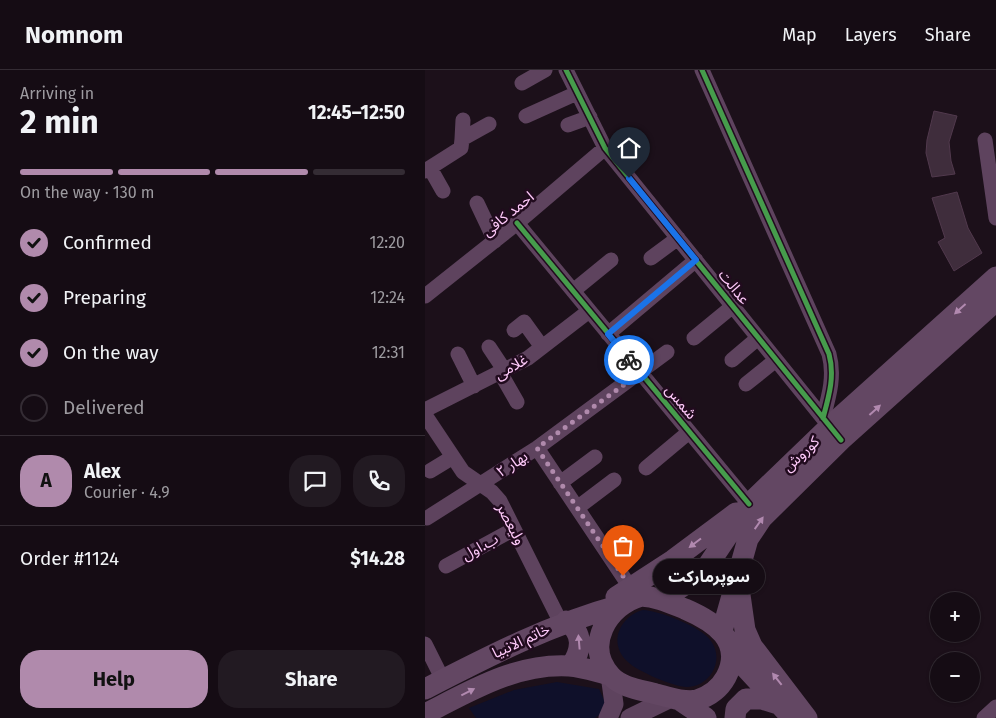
<!DOCTYPE html>
<html lang="en">
<head>
<meta charset="utf-8">
<style>
	:root { --surface:#150c14; --page:#221a22; --text:#f1f3f6; --muted:#9d9ba0; --line:#342c34; --accent:#b08aac }
	body { margin:0; font-family:"Fira Sans","Noto Sans Arabic",sans-serif; background:var(--page); color:var(--text); height:100vh; display:flex; flex-direction:column; font-size:19px; white-space:nowrap }
	* { box-sizing:border-box; margin:0 }
	p { font-size:16px; color:var(--muted) }
	.icon { flex:none; width:28px; height:28px; fill:none; stroke:currentColor; stroke-width:2; stroke-linecap:round; stroke-linejoin:round }
	.map { position:relative; flex:1; overflow:hidden }
	.sheet { display:flex; flex-direction:column; background:var(--surface); width:425px }
	.sheet>* { flex:none }
	.buttons { position:absolute; left:505px; top:522px; display:grid; gap:10px }
	.buttons a { display:grid; place-items:center; width:50px; height:50px; border-radius:50%; background:var(--surface); box-shadow:0 1px 4px #0004,0 0 0 1px var(--line); font-size:25px }
	.pin { position:absolute; display:grid; place-items:center; width:42px; height:42px; color:#fff; margin:-51px -21px; border-radius:50% 50% 50% 0; rotate:-45deg; box-shadow:0 0 5px #0007 }
	.pin .icon { rotate:45deg }
	.courier { position:absolute; display:grid; place-items:center; width:50px; height:50px; margin:-25px; border:4px solid #1a73e8; border-radius:50%; background:#fff; color:#222; box-shadow:0 1px 6px #0007 }
	.bubble { position:absolute; height:35px; border-radius:18px; background:var(--surface); box-shadow:0 1px 4px #0004,0 0 0 1px var(--line); font-size:16px; font-weight:700; line-height:35px; text-align:center }
	.headline em { font-style:normal; font-weight:700 }
	.headline div { display:flex; flex-direction:column-reverse }
	.headline { display:flex; align-items:center; justify-content:space-between; height:85px; padding:0 20px }
	h1 { font-size:32px; font-weight:700; line-height:38px }
	.bar { display:grid; grid-template-columns:repeat(4,1fr); gap:8px 5px; align-content:center; height:60px; padding:0 20px }
	.bar i { height:6px; border-radius:4px; background:var(--line) }
	.bar .active { background:var(--accent) }
	.bar p { grid-column:span 4 }
	.line { display:flex; align-items:center; gap:12px; padding:0 20px; border-top:1px solid var(--line) }
	.line div { flex:1 }
	.round { display:grid; place-items:center; flex:none; width:52px; height:52px; border-radius:20px; background:var(--page) }
	ol { padding:0 20px; list-style:none }
	li { display:flex; align-items:center; gap:15px; height:55px }
	li p { margin-inline-start:auto }
	li .icon { padding:5px; border-radius:50%; background:var(--accent); color:#111; stroke-width:4 }
	li:last-child { color:var(--muted) }
	li i { width:28px; height:28px; border:2px solid var(--line); border-radius:50% }
	.button { display:flex; gap:10px; margin-top:auto; padding:10px 20px }
	.button a { flex:1; height:58px; border-radius:20px; background:var(--accent); color:#111; font-size:20px; font-weight:700; line-height:58px; text-align:center }
	.button a+a { background:var(--page); color:var(--text) }
	header { display:flex; align-items:center; gap:30px; box-sizing:border-box; height:70px; padding:0 25px; background:var(--surface); border-bottom:1px solid var(--line) }
	header strong { font-size:24px }
	nav { display:flex; gap:28px; margin-inline-start:auto; font-size:18px }
	main { display:flex; flex:1; min-height:0 }
	.map>svg:first-child { display:block }
</style>
</head>
<body>
<header>
<strong>Nomnom</strong>
<nav><a>Map</a><a>Layers</a><a>Share</a></nav>
</header>
<main>
<section class="sheet">
<div class="headline"><div><h1>2 min</h1><p>Arriving in</p></div><em>12:45–12:50</em></div>
<div class="bar"><i class="active"></i><i class="active"></i><i class="active"></i><i></i><p>On the way · 130 m</p></div>
<ol>
<li><svg class="icon" aria-label="check" viewBox="0 0 24 24"><path d="M5 12l5 5 9-10"/></svg>Confirmed<p>12:20</p></li>
<li><svg class="icon" aria-label="check" viewBox="0 0 24 24"><path d="M5 12l5 5 9-10"/></svg>Preparing<p>12:24</p></li>
<li><svg class="icon" aria-label="check" viewBox="0 0 24 24"><path d="M5 12l5 5 9-10"/></svg>On the way<p>12:31</p></li>
<li><i></i>Delivered</li>
</ol>
<div class="line" style="height:90px"><b class="round" style="background:var(--accent);color:#111">A</b><div><b>Alex</b><p>Courier · 4.9</p></div><a class="round"><svg class="icon" aria-label="chat" viewBox="0 0 24 24"><path d="M4 5h16v11H9l-5 4z"/></svg></a><a class="round"><svg class="icon" aria-label="phone" viewBox="0 0 24 24"><path d="M5 4h4l2 5-3 2q2 4 5 5l2-3 5 2v4C11 20 4 13 5 4z"/></svg></a></div>
<div class="line" style="height:65px"><div>Order #1124</div><b>$14.28</b></div>
<div class="button"><a>Help</a><a>Share</a></div>
</section>
<div class="map">
<svg width="571" height="648" viewBox="0 0 571 648">
	<rect width="100%" height="100%" fill="#1c101a"/>
	<path fill="#0f102a" d="M218 540C235 541 277 557 286 571 300 590 285 617 262 617 249 617 212 601 203 592 182 574 195 546 218 540Z
		M132 612 174 619 180 632 177 643 170 648H51L44 638 89 620Z"/>
	<path fill="#3f2d3c" stroke="#51394d" d="M509 41 532 46 524 72 526 91 530 104 507 107 501 83 502 70Z
		M532 122 543 158 557 183 529 201 513 172 520 168 507 128Z"/>
	<g fill="none" stroke-linecap="round" stroke-linejoin="round">
		<path stroke="#5e435e" stroke-width="15" d="M141 0 180 78 410 363
			M277 0 404 284C410 306 404 326 398 348
			M97 13 120 0
			M101 46 152 23
			M143 55 165 47
			M37 69 38 50
			M560 70 571 148
			M5 98 18 121
			M0 101 36 78 37 69 64 54
			M52 133 70 171
			M92 153 324 434
			M226 188 253 168
			M148 221 186 190
			M0 226 92 153 180 78
			M89 260 99 252 117 277
			M183 264 271 190
			M269 268 308 236
			M64 277 80 301
			M33 284 49 316
			M307 290 333 268
			M76 304 92 332
			M321 314 351 290
			M0 340 103 288 164 241
			M0 345 38 402 67 422 75 431 136 553
			M112 378 211 526
			M221 398 264 362
			M5 401 28 387
			M135 413 170 387
			M152 438 189 410
			M2 448 112 378 242 282
			M21 496 89 459
			M0 574 18 610
			M559 648 571 637"/>
		<path stroke="#5e435e" stroke-width="19" d="M183 648 189 634 185 605
			M205 648 246 628"/>
		<path stroke="#634763" stroke-width="21" d="M314 518 320 560 327 576 382 648
			M216 526C233 527 245 533 260 539 288 551 320 571 301 607 295 618 285 626 272 630 258 633 245 627 231 624 217 620 197 618 186 606 158 576 183 535 216 526Z
			M191 527 248 490 311 443
			M238 529 277 504 324 434 405 356 571 207
			M141 551C159 563 157 580 146 596
			M297 561 323 469 337 448 416 370 571 231
			M306 582 367 648
			M0 619C64 586 126 554 196 535
			M256 631 281 648
			M0 644C45 621 91 593 144 596 158 597 172 602 185 605
			M310 648 311 639 321 629H337L353 634"/>
		<defs>
			<path id="cycleway" d="M141 0 180 78 416 370
				M277 0 404 284C410 306 404 326 398 348
				M92 153 324 434"/>
		</defs>
		<use href="#cycleway" stroke="#210b1e" stroke-width="8"/>
		<use href="#cycleway" stroke="#469c4c" stroke-width="5"/>
	</g>
	<defs><path id="oneway-solid" d="M-6-.8H1V-3.2L6.5 0L1 3.2V.8H-6Z" transform="scale(1.25)"/></defs>
	<g fill="#b189af">
		<use href="#oneway-solid" transform="translate(535 239) rotate(138)"/>
		<use href="#oneway-solid" transform="translate(450 340) rotate(-42)"/>
		<use href="#oneway-solid" transform="translate(334 453) rotate(-55)"/>
		<use href="#oneway-solid" transform="translate(270 473) rotate(143)"/>
		<use href="#oneway-solid" transform="translate(154 572) rotate(-95)"/>
		<use href="#oneway-solid" transform="translate(352 609) rotate(-128)"/>
		<use href="#oneway-solid" transform="translate(43 622) rotate(-27)"/>
	</g>
	<g fill="none" stroke-linecap="round" stroke-linejoin="round">
		<path stroke="#b08aac" stroke-width="5" stroke-dasharray="0 9" d="M198 506 112 378 215 303 204 290"/>
		<path stroke="#1a73e8" stroke-width="6" d="M204 108 271 190 183 264 204 290"/>
	</g>
	<g text-anchor="middle" stroke-width="5" stroke-linejoin="round" paint-order="stroke">
		<g font-size="15" fill="#ffcbfb" stroke="#210b1e">
			<text transform="translate(83 144) rotate(-39)" y="5">احمد کافی</text>
			<text transform="translate(309 217) rotate(51)" y="5">عدالت</text>
			<text transform="translate(86 297) rotate(-30)" y="5">غلامی</text>
			<text transform="translate(256 332) rotate(50)" y="5">شمس</text>
			<text transform="translate(376 384) rotate(-43)" y="5">کوروش</text>
			<text transform="translate(87 394) rotate(-33)" y="5">بهار ۲</text>
			<text transform="translate(86 454) rotate(62)" y="5">ولیعصر</text>
			<text transform="translate(55 477) rotate(-29)" y="5">ب.اول</text>
			<text transform="translate(96 571) rotate(-25)" y="5">خاتم الانبیا</text>
		</g>
	</g>
</svg>
<div class="buttons">
<a>+</a>
<a>−</a>
</div>
<div class="pin" style="left:198px;top:506px;background:#ea580c"><svg class="icon" aria-label="bag" viewBox="0 0 24 24"><path d="M5 8h14l-1 12H6zM9 8a3 3 0 0 1 6 0"/></svg></div>
<div class="pin" style="left:204px;top:108px;background:#1f2937"><svg class="icon" aria-label="home" viewBox="0 0 24 24"><path d="M3 11l9-7 9 7M6 9v11h12V9"/></svg></div>
<div class="courier" style="left:204px;top:290px"><svg class="icon" aria-label="bike" viewBox="0 0 24 24"><circle cx="6" cy="16" r="4"/><circle cx="18" cy="16" r="4"/><path d="M6 16l4-8h5l3 8M10 8l3 8H6M13 5h3"/></svg></div>
<div class="bubble" style="left:228px;top:489px;width:112px">سوپرمارکت</div>
</div>
</main>
</body>
</html>
